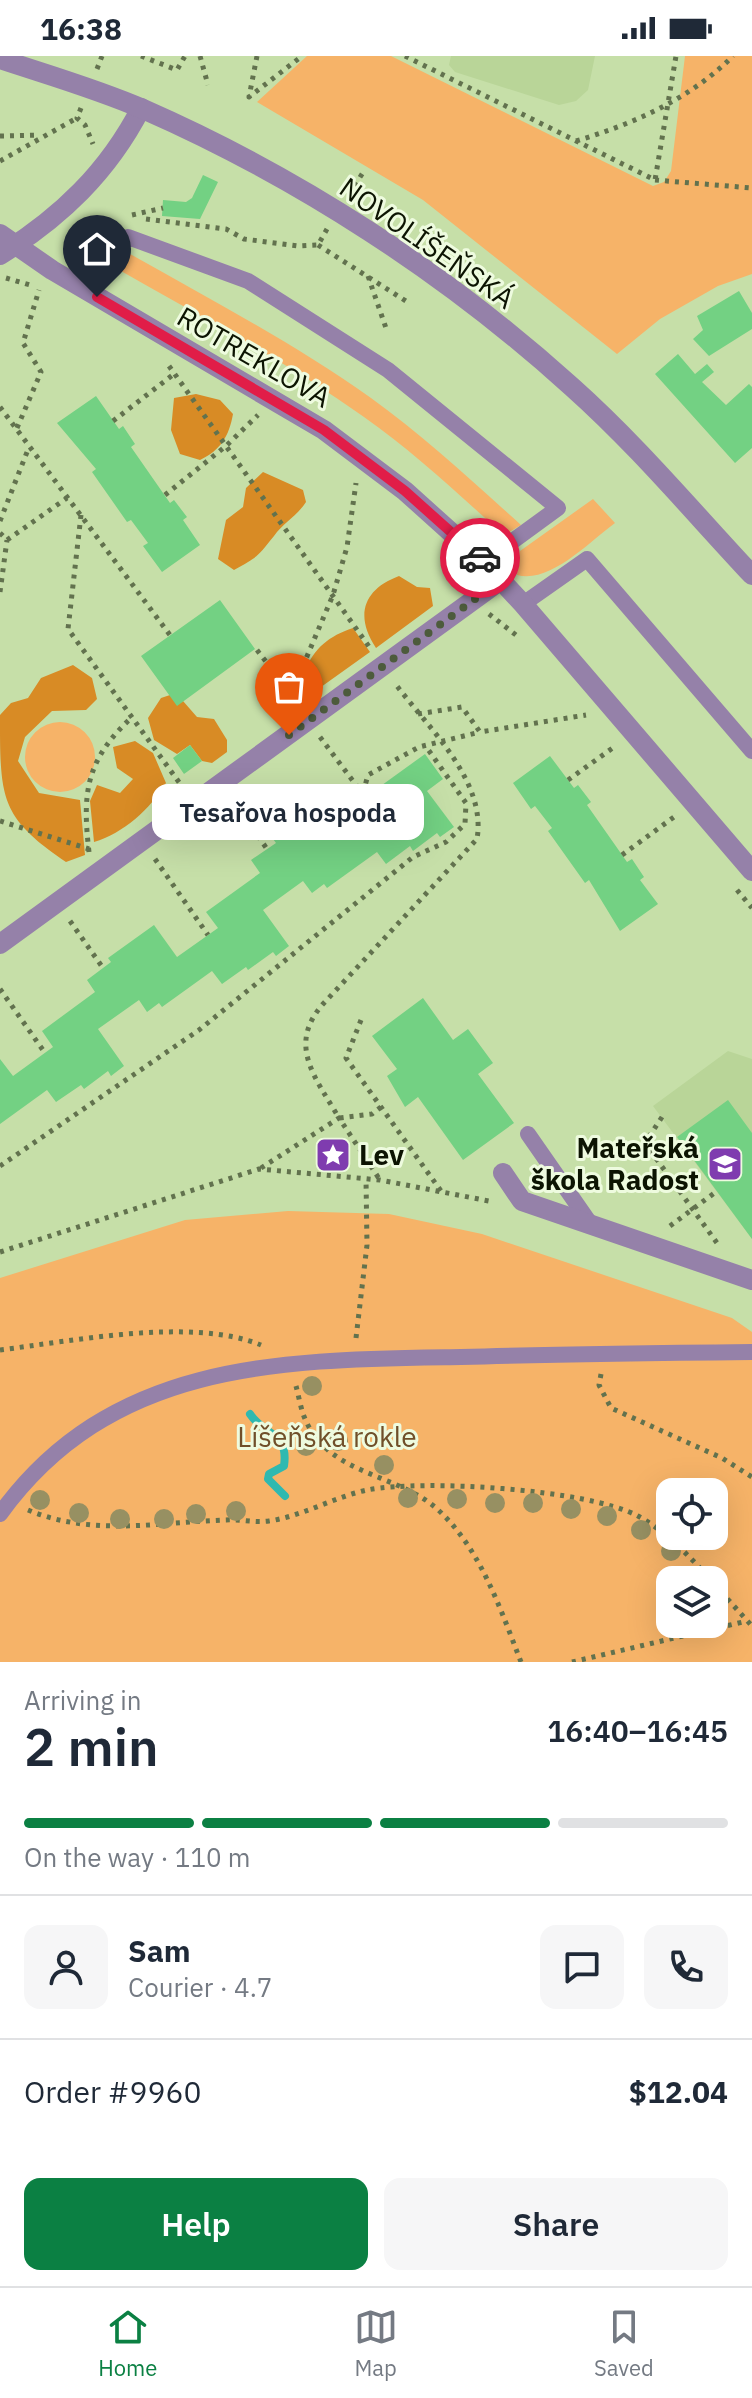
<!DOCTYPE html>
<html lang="en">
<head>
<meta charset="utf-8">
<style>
	:root { --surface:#fff; --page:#f6f6f7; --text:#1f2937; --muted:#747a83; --line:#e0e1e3; --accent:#0b8043 }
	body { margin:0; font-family:"IBM Plex Sans",sans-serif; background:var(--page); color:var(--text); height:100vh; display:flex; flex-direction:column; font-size:30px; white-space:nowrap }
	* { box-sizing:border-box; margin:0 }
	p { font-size:26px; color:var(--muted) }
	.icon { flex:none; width:44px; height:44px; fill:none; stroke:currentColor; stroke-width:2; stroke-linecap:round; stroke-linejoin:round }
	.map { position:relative; height:1606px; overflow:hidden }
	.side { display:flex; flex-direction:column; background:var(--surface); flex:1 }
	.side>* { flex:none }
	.tools { position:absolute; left:656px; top:1422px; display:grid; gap:16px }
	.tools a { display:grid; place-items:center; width:72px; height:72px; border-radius:16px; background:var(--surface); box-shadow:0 8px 32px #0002; font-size:40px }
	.pin { position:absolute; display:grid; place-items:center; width:68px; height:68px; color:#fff; margin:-82px -34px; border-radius:50% 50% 50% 0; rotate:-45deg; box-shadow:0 0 8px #0007 }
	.pin .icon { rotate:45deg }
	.courier { position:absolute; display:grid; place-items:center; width:80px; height:80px; margin:-40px; border:6px solid #e11d48; border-radius:50%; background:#fff; color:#222; box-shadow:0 2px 10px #0007 }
	.bubble { position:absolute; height:56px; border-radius:16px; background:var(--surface); box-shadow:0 8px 32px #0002; font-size:26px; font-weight:600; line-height:56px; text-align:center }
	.overview em { font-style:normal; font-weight:600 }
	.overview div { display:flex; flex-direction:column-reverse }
	.overview { display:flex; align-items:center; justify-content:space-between; height:136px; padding:0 24px }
	h1 { font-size:52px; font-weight:600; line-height:60px }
	.bar { display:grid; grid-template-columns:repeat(4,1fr); gap:12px 8px; align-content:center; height:96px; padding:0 24px }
	.bar i { height:10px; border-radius:6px; background:var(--line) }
	.bar .on { background:var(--accent) }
	.bar p { grid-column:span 4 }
	.line { display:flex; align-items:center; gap:20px; padding:0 24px; border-top:2px solid var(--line) }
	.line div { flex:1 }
	.round { display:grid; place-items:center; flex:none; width:84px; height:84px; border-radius:16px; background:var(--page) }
	.button { display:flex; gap:16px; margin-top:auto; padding:16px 24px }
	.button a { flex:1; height:92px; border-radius:16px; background:var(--accent); color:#fff; font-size:32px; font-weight:600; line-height:92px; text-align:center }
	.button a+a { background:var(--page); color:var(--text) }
	.status { display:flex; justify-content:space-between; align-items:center; height:56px; padding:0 40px; background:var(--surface); direction:ltr }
	.status svg { height:22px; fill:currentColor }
	.tabs { display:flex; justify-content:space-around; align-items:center; height:112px; border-top:2px solid var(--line); background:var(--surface); font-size:22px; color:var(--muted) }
	.tabs a { display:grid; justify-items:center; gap:4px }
	.tabs .on { color:var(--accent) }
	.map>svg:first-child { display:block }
</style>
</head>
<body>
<div class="status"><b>16:38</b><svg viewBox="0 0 49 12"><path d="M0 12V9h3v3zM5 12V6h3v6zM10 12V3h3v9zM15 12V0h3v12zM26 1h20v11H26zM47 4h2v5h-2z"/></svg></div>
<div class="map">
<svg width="752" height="1606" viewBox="0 0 752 1606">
	<rect width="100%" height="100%" fill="#c6dfa8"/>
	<path fill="#b9d598" d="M451 0H595L588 34 576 45 559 49 455 16 449 9Z
		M728 995 752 1003V1183L653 1050Z"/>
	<path fill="#f6b368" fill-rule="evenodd" d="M307 0H391L653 130 664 126 671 115 685 0H752V218L718 230 660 263 617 298 423 144 257 46Z
		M123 194C206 241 292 286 371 342 424 380 472 425 521 469L504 479C458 438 414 396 364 361 283 303 194 257 107 207Z
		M593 443 615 467C589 486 550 528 517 519L520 495Z
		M25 701a35 35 0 1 1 70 0a35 35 0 1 1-70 0Z
		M288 1155 389 1158 482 1178 732 1262 752 1276V1606H0V1222L185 1164ZM670 1436H714V1480H670ZM670 1524H714V1568H670Z"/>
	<path fill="#d88b25" d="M196 338 220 344 233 358C229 380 221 394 200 404L180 398 171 374 174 342Z
		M263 416 303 434 306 446C297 460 283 467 274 480 257 501 259 500 234 514L218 503 226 464 243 451 246 432Z
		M399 520 417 531 430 532 433 550 376 592C354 559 364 533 399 520Z
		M353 572 370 596 321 631 310 629 305 615C314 592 329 580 353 572Z
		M73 609 92 622 97 643 86 654 52 655 25 681 18 705 39 737 80 744 85 799 66 806C0 761 0 743 0 659L11 647 28 642 41 622Z
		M170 639 183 645 197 661 214 663 227 684V696L212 707 202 705 190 689 177 698 154 684 148 662 161 642Z
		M135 685 153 697 166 727C150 753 124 777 94 786L90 745 97 729 120 737 133 723 117 712 113 691Z"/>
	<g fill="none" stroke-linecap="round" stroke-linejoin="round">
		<path stroke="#2fb9b0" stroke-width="8" d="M250 1358C264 1380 289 1375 284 1410L269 1418 268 1423 285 1440"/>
	</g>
	<path fill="#73d183" d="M203 119 218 126 200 163 162 160 163 144 186 146 192 142Z
		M739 235 752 257V273L709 300 693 283 703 274 697 260Z
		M678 298 695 318 707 308 714 316 702 326 726 349 749 328 752 331V392L735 407 655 318Z
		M96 340 119 373 123 370 135 388 131 391 170 447 174 444 187 461 183 464 200 489 162 516 143 490 148 487 131 464 127 466 92 416 96 413 57 367Z
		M220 544 255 593 177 650 141 600Z
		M190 689 202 705 184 718 173 702Z
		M425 698 443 723 427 735 454 771 440 781 437 777 413 795 410 790 386 808 377 796 327 832 324 828 312 837 303 825 263 854 289 890 276 900 273 896 248 914 246 911 222 928 212 915 162 951 159 947 147 956 139 944 98 973 124 1010 111 1020 108 1015 84 1033 81 1029 56 1046 47 1034 0 1068V1003L13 1020 53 991 42 975 95 936 87 924 111 906 108 902 154 869 177 901 218 872 206 856 260 817 251 804 276 787 273 783 319 750 342 782 383 753 371 737Z
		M550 700 574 732 578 729 591 746 587 749 627 806 632 803 644 821 640 824 658 848 620 875 589 824 585 827 548 775 552 772 535 750 531 753 513 727Z
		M423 942 453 984 468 973 493 1007 478 1018 514 1067 463 1104 418 1041 405 1051 387 1020 397 1013 372 980Z
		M728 1044 752 1077V1183L677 1081Z"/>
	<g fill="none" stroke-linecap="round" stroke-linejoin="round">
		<path stroke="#62724e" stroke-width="5" stroke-dasharray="4 6" stroke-linecap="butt" d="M141 0 177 14 185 0
			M200 0 208 29
			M257 0 249 41 302 0
			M405 0 655 124 676 0
			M97 13 102 0
			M81 52 77 62 85 69 93 88
			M0 80 39 79
			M576 85C633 68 690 43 733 0
			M0 105 77 62
			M655 124 752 132
			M349 138 364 115
			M132 159 163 152
			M146 163 226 173 244 183 298 190 318 189 327 173
			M77 169 93 182
			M318 189 409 247
			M368 220 387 275
			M6 222 30 229
			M169 310 370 592
			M0 351 170 579
			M113 365 174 318
			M17 372 41 316 23 287 39 234
			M165 439 226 390 258 359
			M81 459 68 573 181 729
			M0 465 29 391
			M0 477 7 484 67 442
			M0 536 7 484
			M489 558 516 579
			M257 594 291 638 301 644
			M291 638 333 539 347 491 356 427
			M418 658 462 651 480 676 586 659
			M320 681 377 757
			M568 724 614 691
			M363 737 368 719 419 691 480 676
			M235 747 267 793
			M0 765 89 793
			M89 796C82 736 86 704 132 661
			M622 799 674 761
			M155 803 208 879
			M737 834 752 852
			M70 865 103 912
			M0 933 45 997
			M361 964 346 1002 441 1135
			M381 1051 372 1058 339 1062C315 1021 287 989 323 948L477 783C487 724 427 671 394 626
			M662 1061 645 1087 717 1187
			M0 1110 199 974 413 801 446 786 465 768 466 747 427 692
			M261 1112 339 1062 380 1124
			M670 1170 717 1135
			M0 1196 259 1113 380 1124 494 1146
			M356 1282 367 1189 366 1123
			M0 1294C73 1285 192 1261 261 1289
			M601 1318 599 1329 611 1352 722 1402 752 1421
			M296 1330C299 1341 301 1355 306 1365 329 1418 397 1418 436 1452 480 1491 500 1552 521 1606
			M28 1454C93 1481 159 1466 226 1464 240 1463 254 1467 269 1465 303 1460 334 1441 367 1434 424 1423 587 1433 638 1460 667 1476 689 1500 711 1524
			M714 1528 752 1570
			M572 1606 747 1565"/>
		<path stroke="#9581a9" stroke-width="16" d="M72 226 128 181 248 225 388 314 558 452 484 506
			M523 548 587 503 752 695
			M528 1078 592 1170
			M0 1458C113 1302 286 1304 461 1301 558 1298 655 1297 752 1296"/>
		<path stroke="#9581a9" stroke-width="20" d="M0 178 52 214 324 374 405 435 484 506 523 548 752 815
			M0 199C61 161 108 116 141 52
			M0 888 501 524
			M503 1117 522 1145 752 1224"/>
		<path stroke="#9581a9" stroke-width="20" d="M0 3C48 19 97 33 143 53 298 121 446 217 572 331 637 389 693 456 752 519"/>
	</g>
	<g fill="#979062">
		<circle cx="312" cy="1330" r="10"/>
		<circle cx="338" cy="1385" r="10"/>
		<circle cx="306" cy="1390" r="10"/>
		<circle cx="384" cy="1409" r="10"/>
		<circle cx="408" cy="1442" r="10"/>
		<circle cx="457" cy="1443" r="10"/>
		<circle cx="40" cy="1444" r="10"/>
		<circle cx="495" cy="1447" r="10"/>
		<circle cx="533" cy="1447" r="10"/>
		<circle cx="571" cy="1453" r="10"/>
		<circle cx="236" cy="1455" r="10"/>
		<circle cx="79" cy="1457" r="10"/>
		<circle cx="196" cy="1458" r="10"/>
		<circle cx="607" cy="1460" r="10"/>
		<circle cx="120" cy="1463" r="10"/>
		<circle cx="164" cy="1463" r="10"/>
		<circle cx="641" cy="1474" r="10"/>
		<circle cx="671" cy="1495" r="10"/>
	</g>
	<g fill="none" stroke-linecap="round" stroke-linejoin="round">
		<path stroke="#4d5b3c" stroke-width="8" stroke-dasharray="0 14.4" d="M289 679 501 524 480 502"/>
		<path stroke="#e11d48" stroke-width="10" d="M97 241 324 374 405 435 480 502"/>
	</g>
	<defs>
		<symbol id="sight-square" viewBox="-11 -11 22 22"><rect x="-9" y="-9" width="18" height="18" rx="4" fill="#7f3caf" stroke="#eefbdf"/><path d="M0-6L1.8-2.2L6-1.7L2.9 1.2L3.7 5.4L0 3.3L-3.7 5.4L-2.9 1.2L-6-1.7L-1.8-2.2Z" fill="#fff"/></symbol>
		<symbol id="school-square" viewBox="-11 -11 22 22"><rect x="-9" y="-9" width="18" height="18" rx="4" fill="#7f3caf" stroke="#eefbdf"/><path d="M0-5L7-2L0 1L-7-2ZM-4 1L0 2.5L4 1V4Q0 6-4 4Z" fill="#fff"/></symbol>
	</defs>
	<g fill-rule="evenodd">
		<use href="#sight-square" x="313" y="1079" width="40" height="40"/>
		<use href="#school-square" x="705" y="1088" width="40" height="40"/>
	</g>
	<g text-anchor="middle" stroke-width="6" stroke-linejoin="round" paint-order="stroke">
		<g font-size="28" fill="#0c1402" stroke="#eefbdf">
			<text transform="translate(427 187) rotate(35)" y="10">NOVOLÍŠEŇSKÁ</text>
			<text transform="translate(254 301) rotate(30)" y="10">ROTREKLOVA</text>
		</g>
		<g font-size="28" font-weight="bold" fill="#0c1402" stroke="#eefbdf" text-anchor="end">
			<text x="699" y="1102">Mateřská<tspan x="699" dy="32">škola Radost</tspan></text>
			<text x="359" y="1109" text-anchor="start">Lev</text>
		</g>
		<g font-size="28" fill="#704f29" stroke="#eefbdf">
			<text x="327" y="1391">Líšeňská rokle</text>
		</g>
	</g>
</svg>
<div class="tools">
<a><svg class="icon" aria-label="locate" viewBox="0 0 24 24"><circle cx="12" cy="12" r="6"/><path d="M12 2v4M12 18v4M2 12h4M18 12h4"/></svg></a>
<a><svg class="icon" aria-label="layers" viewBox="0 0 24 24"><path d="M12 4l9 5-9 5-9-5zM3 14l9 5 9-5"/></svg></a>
</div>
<div class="pin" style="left:289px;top:679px;background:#ea580c"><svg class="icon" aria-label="bag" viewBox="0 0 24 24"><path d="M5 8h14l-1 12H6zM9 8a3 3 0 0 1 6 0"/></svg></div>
<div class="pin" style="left:97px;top:241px;background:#1f2937"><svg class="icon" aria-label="home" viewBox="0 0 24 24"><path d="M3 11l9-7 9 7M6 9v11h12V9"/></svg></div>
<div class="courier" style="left:480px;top:502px"><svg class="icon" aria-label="car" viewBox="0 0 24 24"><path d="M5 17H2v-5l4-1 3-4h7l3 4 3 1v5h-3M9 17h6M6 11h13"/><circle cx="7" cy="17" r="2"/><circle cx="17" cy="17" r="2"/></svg></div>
<div class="bubble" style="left:152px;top:728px;width:272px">Tesařova hospoda</div>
</div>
<section class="side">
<div class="overview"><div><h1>2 min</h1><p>Arriving in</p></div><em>16:40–16:45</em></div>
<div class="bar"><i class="on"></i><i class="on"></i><i class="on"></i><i></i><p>On the way · 110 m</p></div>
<div class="line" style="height:144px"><a class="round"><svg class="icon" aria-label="person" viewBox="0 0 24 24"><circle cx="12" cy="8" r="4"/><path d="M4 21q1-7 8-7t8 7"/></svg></a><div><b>Sam</b><p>Courier · 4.7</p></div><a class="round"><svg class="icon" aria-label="chat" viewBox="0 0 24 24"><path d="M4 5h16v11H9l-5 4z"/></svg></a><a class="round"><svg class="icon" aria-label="phone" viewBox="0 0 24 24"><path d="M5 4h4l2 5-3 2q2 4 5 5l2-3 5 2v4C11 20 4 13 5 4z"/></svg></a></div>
<div class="line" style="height:104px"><div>Order #9960</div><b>$12.04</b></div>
<div class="button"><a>Help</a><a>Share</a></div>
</section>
<nav class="tabs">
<a class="on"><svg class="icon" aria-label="home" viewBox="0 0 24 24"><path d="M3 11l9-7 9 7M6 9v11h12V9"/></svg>Home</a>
<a><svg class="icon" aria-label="map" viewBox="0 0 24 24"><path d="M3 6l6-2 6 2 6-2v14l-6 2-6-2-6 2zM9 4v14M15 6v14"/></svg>Map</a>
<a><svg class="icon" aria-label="saved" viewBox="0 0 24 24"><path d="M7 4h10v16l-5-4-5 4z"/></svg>Saved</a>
</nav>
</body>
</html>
